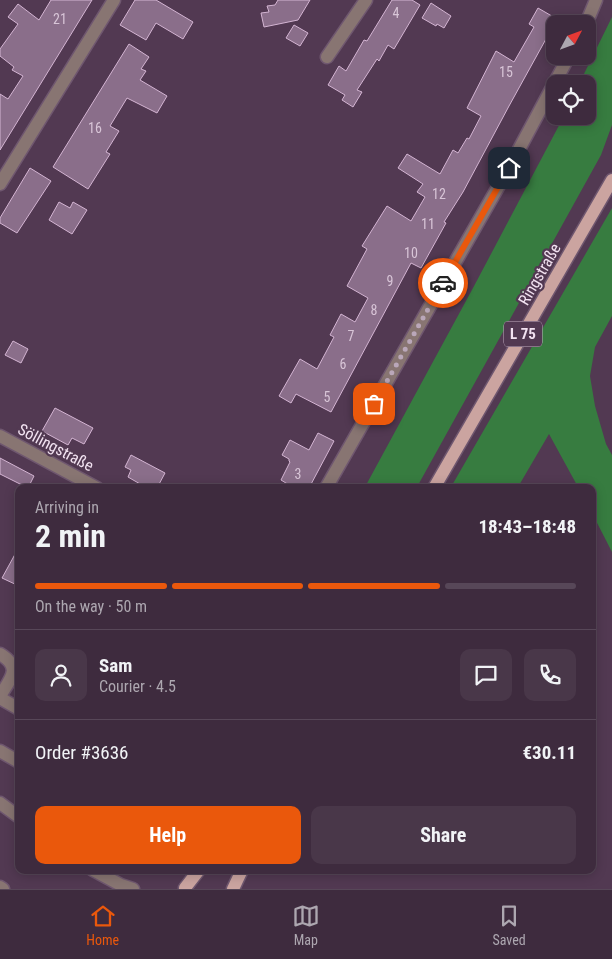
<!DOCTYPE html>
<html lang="en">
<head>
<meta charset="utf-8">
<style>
	:root { --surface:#3e2b3e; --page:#493749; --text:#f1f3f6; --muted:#ada7b0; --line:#574758; --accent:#ea580c }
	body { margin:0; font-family:"Roboto Condensed",sans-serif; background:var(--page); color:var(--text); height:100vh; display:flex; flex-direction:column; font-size:19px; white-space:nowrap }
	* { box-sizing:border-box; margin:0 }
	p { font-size:16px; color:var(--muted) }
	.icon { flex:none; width:28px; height:28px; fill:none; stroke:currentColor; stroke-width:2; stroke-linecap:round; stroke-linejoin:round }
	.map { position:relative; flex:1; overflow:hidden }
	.drawer { position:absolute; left:15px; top:484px; width:581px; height:390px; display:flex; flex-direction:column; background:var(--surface); border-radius:10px; box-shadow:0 2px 12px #0003,0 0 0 1px var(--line) }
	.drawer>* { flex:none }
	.needle { width:32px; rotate:49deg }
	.fabs { position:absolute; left:546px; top:15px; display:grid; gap:10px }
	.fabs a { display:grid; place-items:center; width:50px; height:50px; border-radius:10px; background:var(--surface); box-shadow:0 2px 12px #0003,0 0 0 1px var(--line); font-size:25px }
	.pin { position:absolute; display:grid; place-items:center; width:42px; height:42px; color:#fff; margin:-21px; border-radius:10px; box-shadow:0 2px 8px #0006 }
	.courier { position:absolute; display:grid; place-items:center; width:50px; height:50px; margin:-25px; border:4px solid #ea580c; border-radius:50%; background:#fff; color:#222; box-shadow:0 1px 6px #0007 }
	.overview em { font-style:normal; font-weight:700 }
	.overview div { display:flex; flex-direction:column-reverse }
	.overview { display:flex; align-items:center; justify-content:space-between; height:85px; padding:0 20px }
	h1 { font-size:32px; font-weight:700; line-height:38px }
	.bar { display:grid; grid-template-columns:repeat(4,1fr); gap:8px 5px; align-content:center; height:60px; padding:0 20px }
	.bar i { height:6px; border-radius:4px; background:var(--line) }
	.bar .current { background:var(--accent) }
	.bar p { grid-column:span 4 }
	.line { display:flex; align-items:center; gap:12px; padding:0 20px; border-top:1px solid var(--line) }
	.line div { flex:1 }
	.round { display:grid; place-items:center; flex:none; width:52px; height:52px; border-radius:10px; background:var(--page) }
	.cta { display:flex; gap:10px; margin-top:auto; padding:10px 20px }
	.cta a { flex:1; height:58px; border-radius:10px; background:var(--accent); color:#fff; font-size:20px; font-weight:700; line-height:58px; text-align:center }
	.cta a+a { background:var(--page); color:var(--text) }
	.menu { display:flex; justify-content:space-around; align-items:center; height:70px; border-top:1px solid var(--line); background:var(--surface); font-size:14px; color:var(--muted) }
	.menu a { display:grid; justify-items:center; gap:2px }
	.menu .current { color:var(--accent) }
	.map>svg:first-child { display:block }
</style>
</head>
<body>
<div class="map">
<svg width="612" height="889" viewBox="0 0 612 889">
	<rect width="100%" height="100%" fill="#523952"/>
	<path fill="#377c40" d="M612 17V125L601 155 417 487H365L473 288 564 116H588V84H579Z
		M612 208V316L595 347 590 376 595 406 606 444 612 455V552L593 515 592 488 578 487 549 434 518 487H451Z"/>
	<path fill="#8a6e8a" stroke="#d4b5d3" d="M51 0H92L0 150V94L8 99 23 76 12 70 14 67 0 56V49L18 24 8 17 18 4 39 20Z
		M135 0H156L193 22 183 39 156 23 146 40 120 25Z
		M278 0H310L298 20 264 27 261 13 269 12 267 6 275 5Z
		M392 0H412L420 5 394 49 388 45 379 61 377 59 357 90 362 92 353 107 342 100 345 95 328 85 339 66 346 71 364 40 367 41Z
		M431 3 451 16 444 28 437 24 436 26 422 18Z
		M538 8 557 19 509 106 463 192 444 222 446 223 421 268 411 263 331 412 296 394 291 403 279 396 300 359 317 369 334 337 330 335 341 314 355 322 368 298 347 286 367 249 362 246 387 206 411 221 425 197 417 192 423 184 398 168 407 154 440 174 453 150 458 153 467 138 469 139 481 116 467 108 496 51 514 62 534 27 529 24Z
		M294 25 308 33 300 46 286 38Z
		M129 44 149 57 141 69 146 71 140 80 167 96 157 113 127 98 110 126 119 131 106 152 110 154 88 189 53 167Z
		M30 168 51 181 17 233 0 223V218Z
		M59 202 70 208 73 202 87 210 72 234 49 220Z
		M13 341 28 349 21 363 5 355Z
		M55 408 93 428 84 444 72 438 68 445 42 431Z
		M318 433 334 441 309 488H294L281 480 290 462 289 461V459L282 455 290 440 309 450Z
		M131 455 165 473 157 488H147L128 477 131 470 125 467Z
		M0 458 34 476 28 488 0 474Z
		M19 547V586L2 578Z"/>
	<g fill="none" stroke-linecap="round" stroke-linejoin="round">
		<defs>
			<path id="minor" d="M586 24 596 0
				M327 57 366 0
				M0 184 114 0
				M0 436 97 488
				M326 488 509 168 569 56
				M0 654C23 668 10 679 0 696
				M0 698 19 709
				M0 751 19 762
				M0 803 19 817
				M93 870 121 885 133 889
				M0 887 3 889"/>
			<path id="major" d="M434 488 612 180
				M185 888 199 870
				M233 889 242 870"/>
		</defs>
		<use href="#minor" stroke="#6f576f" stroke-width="15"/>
		<use href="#major" stroke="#6f576f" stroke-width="15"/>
		<use href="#minor" stroke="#887572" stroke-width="12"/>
		<use href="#major" stroke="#cba4a0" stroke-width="12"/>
	</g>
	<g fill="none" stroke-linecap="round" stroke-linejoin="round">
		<path stroke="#baa7b9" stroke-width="5" stroke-dasharray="0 9" d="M374 404 443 283"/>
		<path stroke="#ea580c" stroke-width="6" d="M443 283 509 168"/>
	</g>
	<g text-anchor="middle" stroke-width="4.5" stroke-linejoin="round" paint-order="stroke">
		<g font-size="14" fill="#d8c5d7">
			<text x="396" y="18">4</text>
			<text x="60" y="24">21</text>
			<text x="506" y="77">15</text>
			<text x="95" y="133">16</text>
			<text x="439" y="199">12</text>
			<text x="428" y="229">11</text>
			<text x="411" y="258">10</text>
			<text x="390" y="286">9</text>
			<text x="374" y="315">8</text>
			<text x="351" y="341">7</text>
			<text x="343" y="369">6</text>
			<text x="327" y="402">5</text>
			<text x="298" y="479">3</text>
		</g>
		<rect fill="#523952" stroke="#c2afc1" stroke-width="1" x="504" y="321.5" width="38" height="25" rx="4"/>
		<g font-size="15" font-weight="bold" fill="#f2e2f1">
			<text x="523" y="339">L 75</text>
		</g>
		<g font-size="16" fill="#f2e2f1" stroke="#523952">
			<text transform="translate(539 274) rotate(-60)" y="6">Ringstraße</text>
			<text transform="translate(56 447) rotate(28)" y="6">Söllingstraße</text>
		</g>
	</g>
</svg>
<div class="fabs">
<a><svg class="needle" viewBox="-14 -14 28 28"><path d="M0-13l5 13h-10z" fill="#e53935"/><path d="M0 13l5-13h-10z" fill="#ada7b0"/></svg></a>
<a><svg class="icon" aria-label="locate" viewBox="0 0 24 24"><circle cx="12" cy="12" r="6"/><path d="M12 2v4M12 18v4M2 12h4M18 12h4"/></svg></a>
</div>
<div class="pin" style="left:374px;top:404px;background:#ea580c"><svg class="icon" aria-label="bag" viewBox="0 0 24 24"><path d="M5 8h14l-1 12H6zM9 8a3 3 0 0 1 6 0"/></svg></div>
<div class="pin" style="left:509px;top:168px;background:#1f2937"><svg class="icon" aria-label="home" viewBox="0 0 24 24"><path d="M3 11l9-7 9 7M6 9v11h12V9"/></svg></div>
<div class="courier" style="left:443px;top:283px"><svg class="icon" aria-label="car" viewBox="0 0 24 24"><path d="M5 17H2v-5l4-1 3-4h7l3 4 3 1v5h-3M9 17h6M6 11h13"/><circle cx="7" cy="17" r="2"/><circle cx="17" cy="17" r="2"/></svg></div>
<section class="drawer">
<div class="overview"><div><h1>2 min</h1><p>Arriving in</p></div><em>18:43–18:48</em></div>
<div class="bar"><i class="current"></i><i class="current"></i><i class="current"></i><i></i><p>On the way · 50 m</p></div>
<div class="line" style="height:90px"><a class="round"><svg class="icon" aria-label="person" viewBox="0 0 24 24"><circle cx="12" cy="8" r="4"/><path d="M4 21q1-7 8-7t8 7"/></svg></a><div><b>Sam</b><p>Courier · 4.5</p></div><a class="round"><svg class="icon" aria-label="chat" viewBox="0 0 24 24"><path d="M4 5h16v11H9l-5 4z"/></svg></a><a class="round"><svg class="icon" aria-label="phone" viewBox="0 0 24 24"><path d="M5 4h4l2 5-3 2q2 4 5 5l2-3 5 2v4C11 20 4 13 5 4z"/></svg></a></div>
<div class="line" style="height:65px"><div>Order #3636</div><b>€30.11</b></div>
<div class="cta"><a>Help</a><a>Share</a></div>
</section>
</div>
<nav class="menu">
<a class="current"><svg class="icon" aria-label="home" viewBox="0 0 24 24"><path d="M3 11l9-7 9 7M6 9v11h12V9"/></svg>Home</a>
<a><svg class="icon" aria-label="map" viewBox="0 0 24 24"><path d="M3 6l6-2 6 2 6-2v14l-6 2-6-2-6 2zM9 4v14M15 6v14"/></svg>Map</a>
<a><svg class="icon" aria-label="saved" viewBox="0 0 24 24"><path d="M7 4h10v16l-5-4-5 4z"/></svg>Saved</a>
</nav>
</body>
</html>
